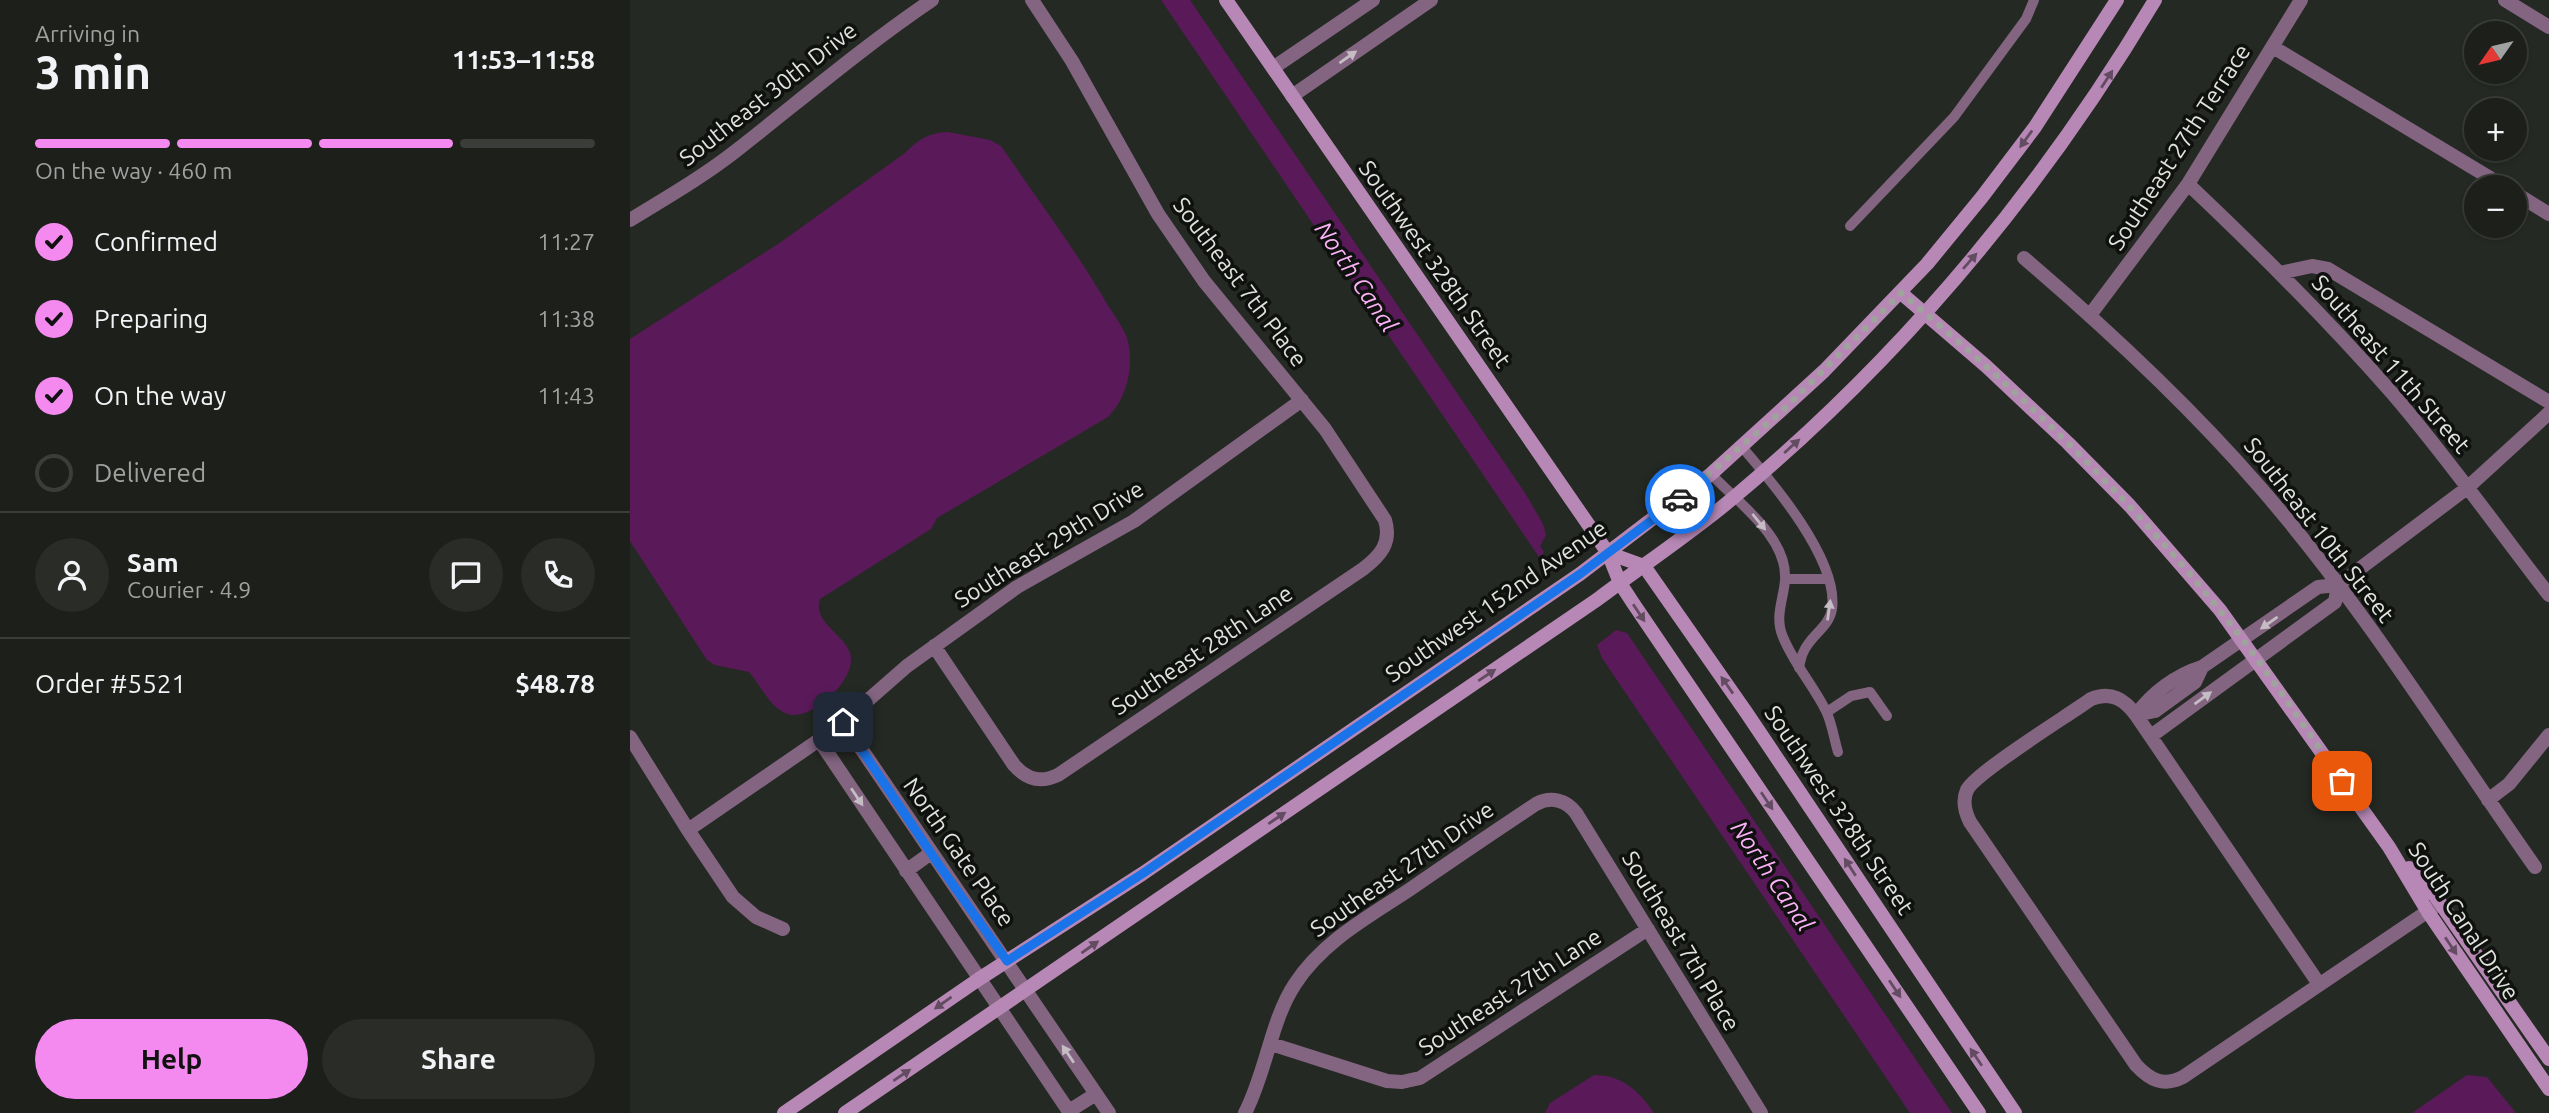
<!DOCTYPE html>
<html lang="en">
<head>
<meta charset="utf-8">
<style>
	:root { --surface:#1c1f1a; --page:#292c27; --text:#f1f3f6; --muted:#a0a2a2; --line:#3a3d39; --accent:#f489f0 }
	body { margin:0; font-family:Ubuntu,sans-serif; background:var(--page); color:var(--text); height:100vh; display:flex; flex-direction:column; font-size:26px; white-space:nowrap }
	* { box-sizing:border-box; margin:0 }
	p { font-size:23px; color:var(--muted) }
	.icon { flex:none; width:38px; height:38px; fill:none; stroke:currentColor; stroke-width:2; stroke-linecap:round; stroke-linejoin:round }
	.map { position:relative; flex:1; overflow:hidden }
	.side { display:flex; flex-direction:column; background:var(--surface); width:630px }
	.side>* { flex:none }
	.needle { width:46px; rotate:236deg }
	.buttons { position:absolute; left:1834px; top:21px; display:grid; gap:14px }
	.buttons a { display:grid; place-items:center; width:63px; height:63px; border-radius:50%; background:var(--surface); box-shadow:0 2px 5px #0004,0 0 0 2px var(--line); font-size:35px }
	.pin { position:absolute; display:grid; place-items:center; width:60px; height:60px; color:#fff; margin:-30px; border-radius:14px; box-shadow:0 4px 10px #0006 }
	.courier { position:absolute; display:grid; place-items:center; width:70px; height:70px; margin:-35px; border:5px solid #1a73e8; border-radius:50%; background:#fff; color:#222; box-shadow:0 2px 9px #0007 }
	.headline em { font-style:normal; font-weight:600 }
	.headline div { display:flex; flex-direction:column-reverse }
	.headline { display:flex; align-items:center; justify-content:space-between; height:119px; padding:0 35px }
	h1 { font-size:46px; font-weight:600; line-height:52px }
	.bar { display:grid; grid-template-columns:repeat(4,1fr); gap:10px 7px; align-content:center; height:84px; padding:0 35px }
	.bar i { height:9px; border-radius:5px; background:var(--line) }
	.bar .on { background:var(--accent) }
	.bar p { grid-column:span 4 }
	.line { display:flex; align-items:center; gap:18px; padding:0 35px; border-top:2px solid var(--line) }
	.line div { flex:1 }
	.round { display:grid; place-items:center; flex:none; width:74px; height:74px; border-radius:37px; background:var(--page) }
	ol { padding:0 35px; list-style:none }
	li { display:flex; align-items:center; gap:21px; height:77px }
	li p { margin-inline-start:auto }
	li .icon { padding:7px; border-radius:50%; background:var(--accent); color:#111; stroke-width:4 }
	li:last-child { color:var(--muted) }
	li i { width:38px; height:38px; border:4px solid var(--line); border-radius:50% }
	.primary-button { display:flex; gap:14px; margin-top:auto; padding:14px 35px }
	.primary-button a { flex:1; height:80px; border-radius:42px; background:var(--accent); color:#111; font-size:28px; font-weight:600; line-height:80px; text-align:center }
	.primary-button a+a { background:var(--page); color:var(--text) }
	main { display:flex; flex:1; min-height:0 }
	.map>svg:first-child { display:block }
</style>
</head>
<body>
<main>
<section class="side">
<div class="headline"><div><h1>3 min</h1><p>Arriving in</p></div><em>11:53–11:58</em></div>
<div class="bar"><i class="on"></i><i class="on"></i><i class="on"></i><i></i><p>On the way · 460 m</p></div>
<ol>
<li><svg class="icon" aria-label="check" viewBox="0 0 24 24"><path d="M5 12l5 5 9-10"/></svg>Confirmed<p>11:27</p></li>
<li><svg class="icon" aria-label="check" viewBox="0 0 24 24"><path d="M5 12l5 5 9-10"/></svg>Preparing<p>11:38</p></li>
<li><svg class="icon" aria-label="check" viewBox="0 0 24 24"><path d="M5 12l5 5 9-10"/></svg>On the way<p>11:43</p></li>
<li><i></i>Delivered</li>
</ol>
<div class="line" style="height:126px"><a class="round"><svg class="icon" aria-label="person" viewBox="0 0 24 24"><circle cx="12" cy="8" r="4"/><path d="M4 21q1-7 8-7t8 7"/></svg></a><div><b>Sam</b><p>Courier · 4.9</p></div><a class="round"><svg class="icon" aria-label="chat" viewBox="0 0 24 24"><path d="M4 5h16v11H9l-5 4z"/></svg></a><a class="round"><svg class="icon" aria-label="phone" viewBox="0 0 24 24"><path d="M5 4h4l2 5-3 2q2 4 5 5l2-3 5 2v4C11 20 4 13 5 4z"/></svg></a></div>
<div class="line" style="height:91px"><div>Order #5521</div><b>$48.78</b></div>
<div class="primary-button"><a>Help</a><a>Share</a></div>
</section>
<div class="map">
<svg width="1919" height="1113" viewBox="0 0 1919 1113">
	<rect width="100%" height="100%" fill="#252923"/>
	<path fill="#5a1a5a" d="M531 0H560L895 493 913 524 916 535 910 546 914 552 909 557Z
		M318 132 360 140 371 146C405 196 442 245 473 297 480 310 492 324 497 338 505 365 497 398 478 417L307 518 301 529 190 599C182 622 213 633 220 653 228 677 187 716 164 715 142 714 132 686 119 672L85 665 77 660 0 541V339L151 242 275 153C289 139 298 133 318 132Z
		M986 630 997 633 1322 1113H1280L972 658 967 645Z
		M964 1075C992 1075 1009 1091 1024 1113H915L920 1103Z
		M1837 1075 1857 1077 1886 1113H1782Z"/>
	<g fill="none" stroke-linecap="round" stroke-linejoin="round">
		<path stroke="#836581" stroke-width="10" d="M1220 226 1324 117 1396 19 1404 0
			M1112 447C1142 482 1209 560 1202 609 1199 628 1180 635 1173 653 1171 657 1170 663 1169 668
			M1081 474C1107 502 1158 537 1155 580 1154 598 1144 617 1153 637 1164 664 1183 685 1196 711 1202 723 1204 739 1208 752
			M1156 579H1197
			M1197 712 1221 696 1240 692 1257 716"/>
		<path stroke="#836581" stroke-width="14" d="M1875 0 1919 27
			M1643 47 1875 187
			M643 68 743 0
			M662 96 801 0
			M1558 184C1629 251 1698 320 1762 393 1818 458 1867 528 1919 595
			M1885 193 1919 214
			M0 220C36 198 74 176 107 150 172 99 234 46 302 0
			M1394 258C1477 329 1557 403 1629 486 1732 604 1815 739 1905 867
			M1650 273 1682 266 1698 269 1919 402
			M1460 315 1558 184 1671 0
			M304 646 384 765C397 780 411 783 428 775L733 569C750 556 762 543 755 520L695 429 574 281 528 214 442 61 402 0
			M1506 715C1522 693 1546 675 1572 667L1688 587 1708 585 1837 488 1919 413
			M1506 715 1525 711 1565 682 1572 667
			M213 722 479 1113
			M1521 736 1705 602 1708 585
			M0 737 58 830 103 897 126 917 153 929
			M189 740 440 1113
			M1858 800 1879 784 1919 735
			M58 830 189 740 213 722 277 666 387 587 504 521 672 400
			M276 871 301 853
			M1689 984 1506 715C1494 699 1481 691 1461 699 1439 715 1346 772 1337 790 1332 801 1335 812 1340 822L1506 1065C1520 1080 1533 1087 1553 1077L1810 903
			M641 1044 757 1081 772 1082 790 1078 1018 929
			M439 1111 466 1094
			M615 1113C636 1073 641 1020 665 984 692 942 738 917 779 890 821 861 864 832 906 804 921 796 936 800 946 813L1131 1113"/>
		<path stroke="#b788b5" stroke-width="14" d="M596 0 978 553 990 583 1003 603 1349 1113
			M1271 293 1356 366 1438 443 1500 506 1590 610 1759 847 1798 912 1919 1089
			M978 553 1014 566 1116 712 1385 1113
			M1779 868 1806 897 1919 1059
			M154 1113 349 979 512 874 950 574 1081 474 1194 371 1297 264 1352 197 1405 127 1487 0
			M215 1113 968 599C1013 565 1060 534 1103 498 1272 357 1413 188 1525 0"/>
	</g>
	<defs><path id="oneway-solid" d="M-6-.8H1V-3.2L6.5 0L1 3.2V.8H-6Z" transform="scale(1.75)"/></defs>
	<g fill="#c5bdc3">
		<use href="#oneway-solid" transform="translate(718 57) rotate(-35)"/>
		<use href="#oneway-solid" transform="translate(1129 522) rotate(51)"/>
		<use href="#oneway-solid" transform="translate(1199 610) rotate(-82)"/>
		<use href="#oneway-solid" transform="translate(1639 623) rotate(145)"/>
		<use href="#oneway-solid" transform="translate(1573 698) rotate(-36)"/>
		<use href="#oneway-solid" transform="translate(227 797) rotate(56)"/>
		<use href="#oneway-solid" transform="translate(438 1054) rotate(-124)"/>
	</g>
	<g fill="#634c62">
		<use href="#oneway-solid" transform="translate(1477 79) rotate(-57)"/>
		<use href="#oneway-solid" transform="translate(1396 139) rotate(126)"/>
		<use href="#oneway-solid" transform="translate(1340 261) rotate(-49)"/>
		<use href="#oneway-solid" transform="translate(1162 446) rotate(-42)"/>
		<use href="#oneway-solid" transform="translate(1009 613) rotate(56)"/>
		<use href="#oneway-solid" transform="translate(857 675) rotate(-34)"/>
		<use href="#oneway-solid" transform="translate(1097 685) rotate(-125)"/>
		<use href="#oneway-solid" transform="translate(1137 801) rotate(56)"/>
		<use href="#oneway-solid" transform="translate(647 818) rotate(-34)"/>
		<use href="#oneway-solid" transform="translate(1220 867) rotate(-123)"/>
		<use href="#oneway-solid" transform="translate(1821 946) rotate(56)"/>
		<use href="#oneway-solid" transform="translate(460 947) rotate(-35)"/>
		<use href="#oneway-solid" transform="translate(1265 989) rotate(56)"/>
		<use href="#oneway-solid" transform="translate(313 1003) rotate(145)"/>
		<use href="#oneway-solid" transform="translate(1346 1057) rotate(-124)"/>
		<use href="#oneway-solid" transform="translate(272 1075) rotate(-34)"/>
	</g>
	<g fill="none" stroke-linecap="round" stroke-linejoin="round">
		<path stroke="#9fa29d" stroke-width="7" stroke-dasharray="0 12.6" d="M1050 499 1152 411 1271 293C1386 388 1494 492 1588 608 1632 663 1672 723 1712 781"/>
		<path stroke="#1a73e8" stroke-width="9" d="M213 722 309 865 377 961 512 874 950 574 1050 499"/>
	</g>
	<g text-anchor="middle" stroke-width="7" stroke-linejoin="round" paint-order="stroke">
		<g font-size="23" fill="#e1e3df" stroke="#0f110e">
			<text transform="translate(138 94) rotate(-38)" y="8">Southeast 30th Drive</text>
			<text transform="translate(1549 147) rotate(-57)" y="8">Southeast 27th Terrace</text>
			<text transform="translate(805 264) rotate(55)" y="8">Southwest 328th Street</text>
			<text transform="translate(610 282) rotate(53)" y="8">Southeast 7th Place</text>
			<text transform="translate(1761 364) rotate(49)" y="8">Southeast 11th Street</text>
			<text transform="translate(1689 530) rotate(52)" y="8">Southeast 10th Street</text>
			<text transform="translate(419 544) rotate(-32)" y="8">Southeast 29th Drive</text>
			<text transform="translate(866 601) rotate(-35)" y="8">Southwest 152nd Avenue</text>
			<text transform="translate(572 650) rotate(-34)" y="8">Southeast 28th Lane</text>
			<text transform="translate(1209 810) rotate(56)" y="8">Southwest 328th Street</text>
			<text transform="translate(329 852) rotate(55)" y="8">North Gate Place</text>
			<text transform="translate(772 869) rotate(-35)" y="8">Southeast 27th Drive</text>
			<text transform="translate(1834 921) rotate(57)" y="8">South Canal Drive</text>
			<text transform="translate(1051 941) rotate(59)" y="8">Southeast 7th Place</text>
			<text transform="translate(880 992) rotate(-33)" y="8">Southeast 27th Lane</text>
		</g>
		<g font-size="24" font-style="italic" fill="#fbb1f7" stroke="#0f110e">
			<text transform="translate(726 277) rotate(56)" y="8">North Canal</text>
			<text transform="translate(1142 876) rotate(56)" y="8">North Canal</text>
		</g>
	</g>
</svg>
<div class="buttons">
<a><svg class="needle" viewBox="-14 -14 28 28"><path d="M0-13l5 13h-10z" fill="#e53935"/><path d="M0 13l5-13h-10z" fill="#a0a2a2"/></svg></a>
<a>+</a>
<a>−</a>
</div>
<div class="pin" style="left:1712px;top:781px;background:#ea580c"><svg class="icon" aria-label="bag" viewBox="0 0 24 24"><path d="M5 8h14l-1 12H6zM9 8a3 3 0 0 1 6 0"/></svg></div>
<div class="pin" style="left:213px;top:722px;background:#1f2937"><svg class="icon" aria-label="home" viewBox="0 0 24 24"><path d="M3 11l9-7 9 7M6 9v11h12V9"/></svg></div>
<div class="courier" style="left:1050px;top:499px"><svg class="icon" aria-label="car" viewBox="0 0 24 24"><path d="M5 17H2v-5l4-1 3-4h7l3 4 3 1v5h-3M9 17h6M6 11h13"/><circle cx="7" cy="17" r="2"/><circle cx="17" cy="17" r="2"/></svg></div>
</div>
</main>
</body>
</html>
